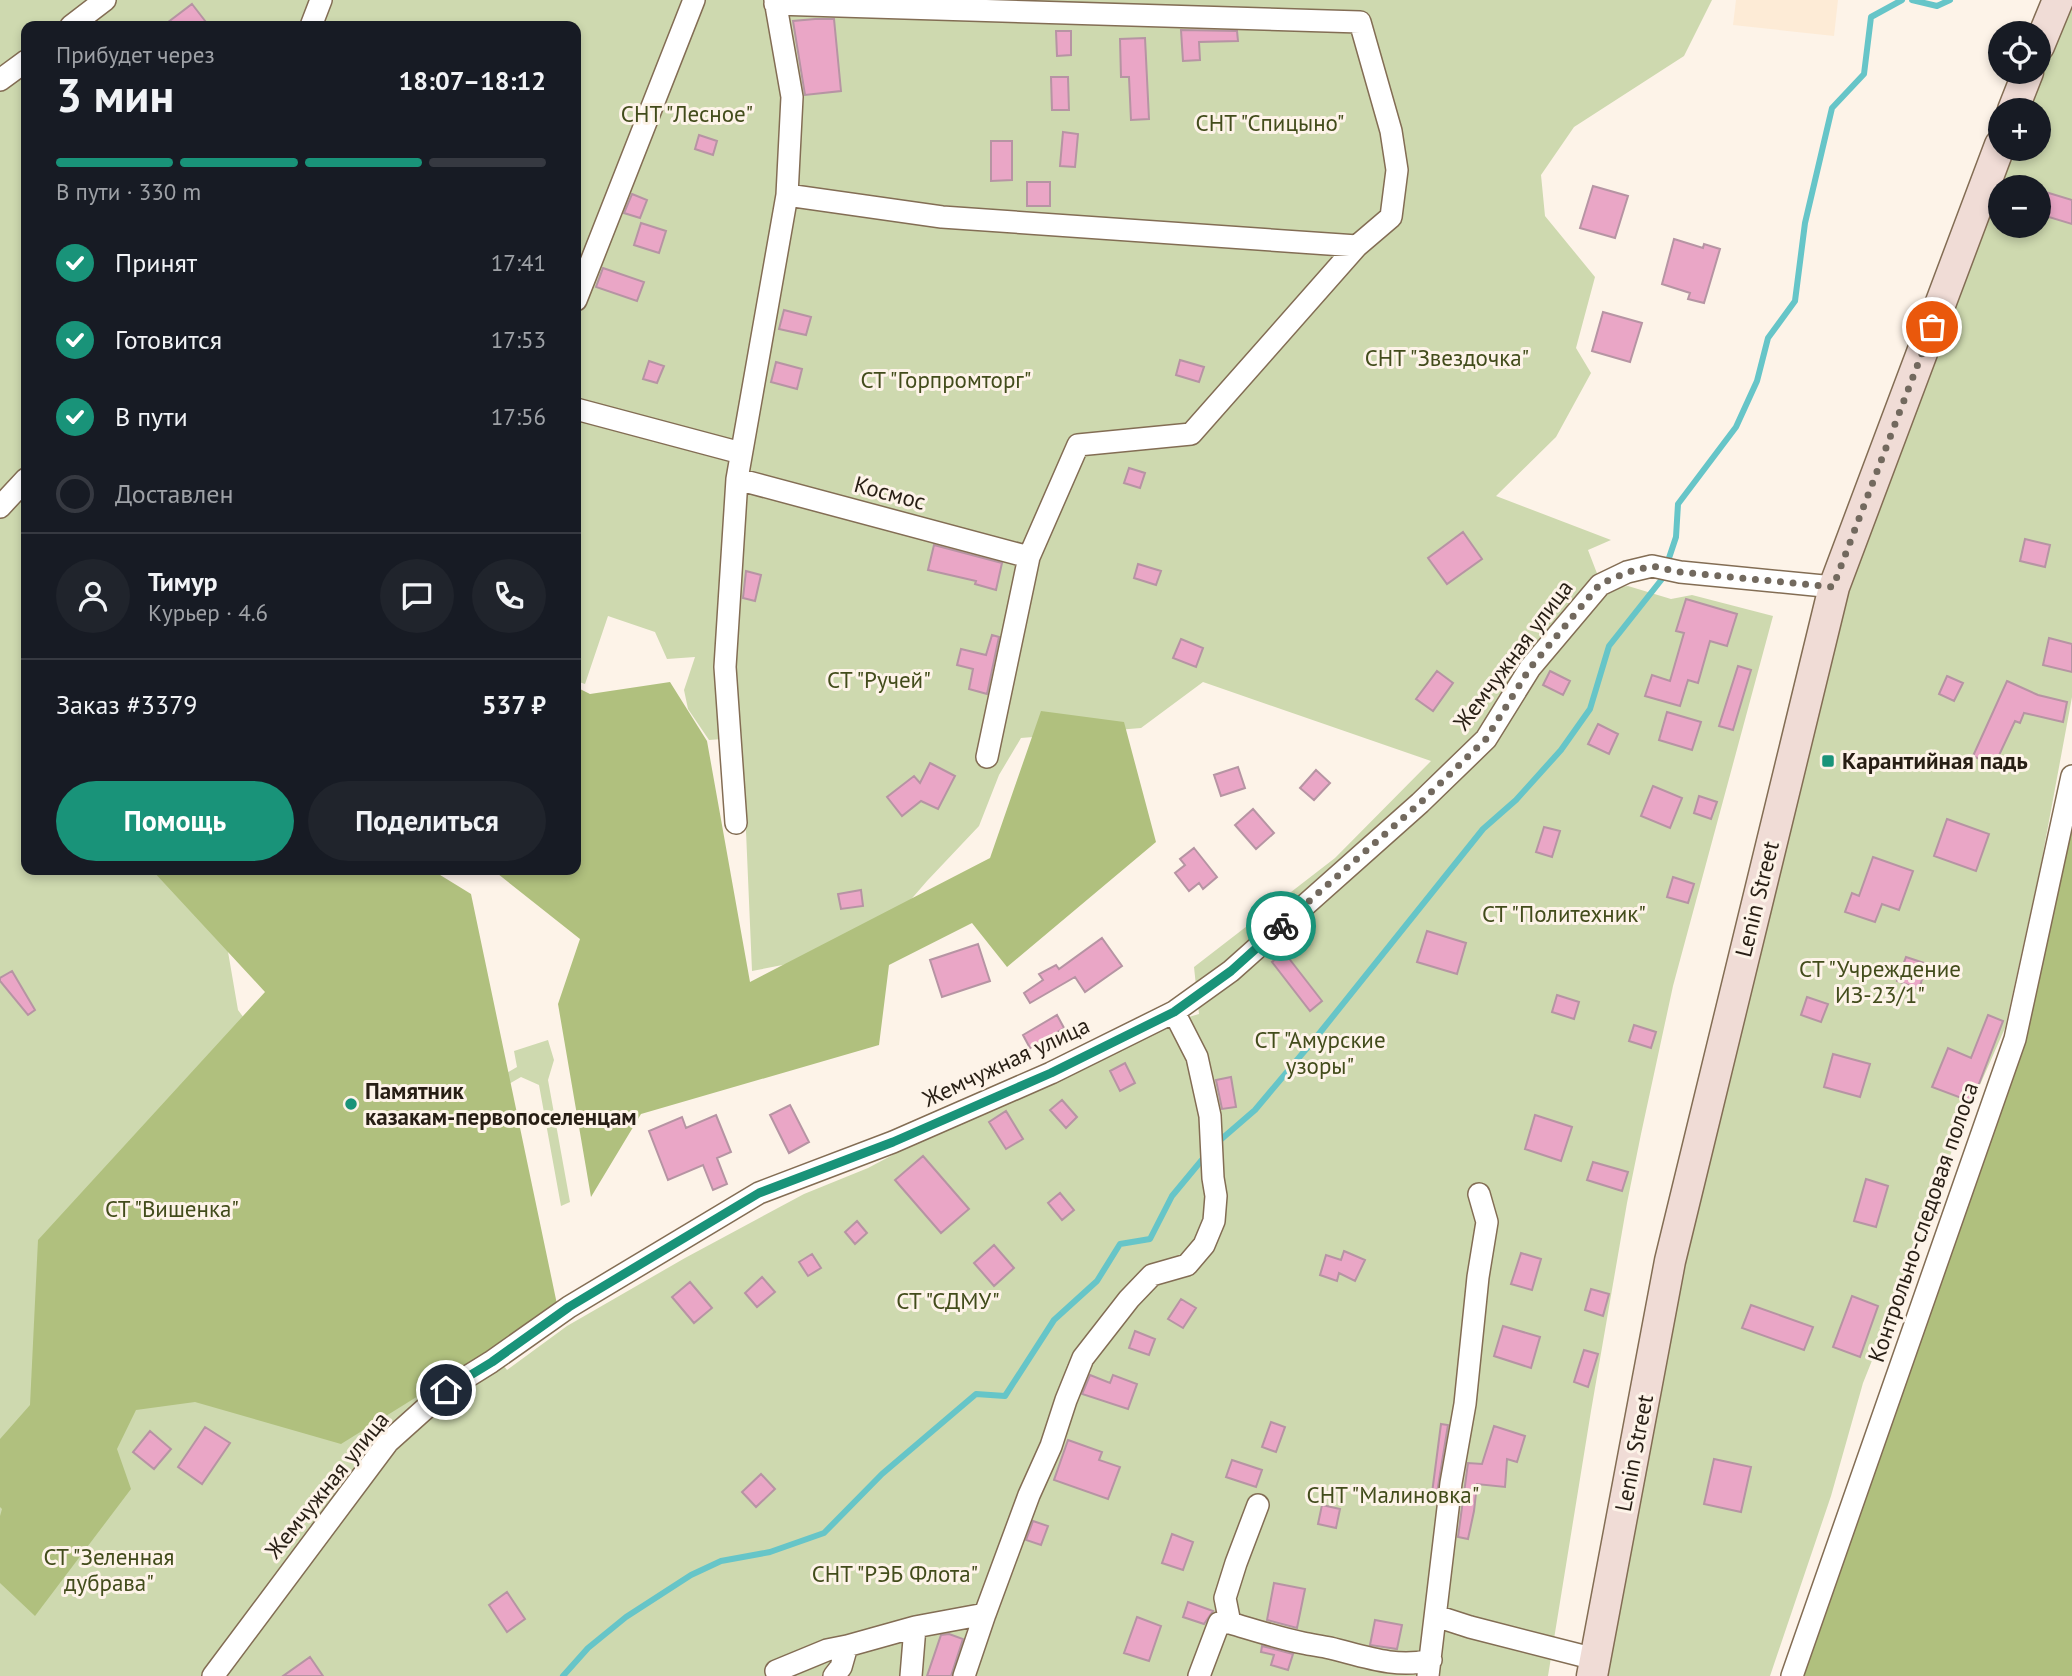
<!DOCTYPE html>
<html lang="ru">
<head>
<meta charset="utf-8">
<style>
	:root { --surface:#171b24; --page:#20242c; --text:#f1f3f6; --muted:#9ea1a6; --line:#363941; --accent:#199379 }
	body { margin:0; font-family:"PT Sans",sans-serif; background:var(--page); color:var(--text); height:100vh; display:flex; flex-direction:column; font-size:26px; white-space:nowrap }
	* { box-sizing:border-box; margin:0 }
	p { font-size:23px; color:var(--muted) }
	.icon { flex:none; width:38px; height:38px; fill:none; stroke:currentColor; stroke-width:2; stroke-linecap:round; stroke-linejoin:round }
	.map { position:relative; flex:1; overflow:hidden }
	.drawer { position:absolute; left:21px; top:21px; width:560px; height:854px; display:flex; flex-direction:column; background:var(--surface); border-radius:14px; box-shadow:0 4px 10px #0003 }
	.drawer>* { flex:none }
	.tools { position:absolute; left:1988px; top:21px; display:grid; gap:14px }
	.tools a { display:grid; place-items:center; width:63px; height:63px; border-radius:50%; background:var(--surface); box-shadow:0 4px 10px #0003; font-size:35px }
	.pin { position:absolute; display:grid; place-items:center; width:60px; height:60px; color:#fff; margin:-30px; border:4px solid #fff; border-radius:50%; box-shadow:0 2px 7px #0007 }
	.courier { position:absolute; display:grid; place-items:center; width:70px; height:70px; margin:-35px; border:5px solid #199379; border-radius:50%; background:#fff; color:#222; box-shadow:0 2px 9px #0007 }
	.headline em { font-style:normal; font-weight:700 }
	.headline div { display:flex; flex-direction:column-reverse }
	.headline { display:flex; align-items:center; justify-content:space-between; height:119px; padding:0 35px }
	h1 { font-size:46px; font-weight:700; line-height:52px }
	.bar { display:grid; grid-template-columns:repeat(4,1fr); gap:10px 7px; align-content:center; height:84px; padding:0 35px }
	.bar i { height:9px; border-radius:5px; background:var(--line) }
	.bar .current { background:var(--accent) }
	.bar p { grid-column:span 4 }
	.line { display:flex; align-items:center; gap:18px; padding:0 35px; border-top:2px solid var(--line) }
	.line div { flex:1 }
	.round { display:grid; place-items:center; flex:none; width:74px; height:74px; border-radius:37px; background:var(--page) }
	ol { padding:0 35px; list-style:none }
	li { display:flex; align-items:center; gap:21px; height:77px }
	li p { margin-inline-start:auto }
	li .icon { padding:7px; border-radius:50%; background:var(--accent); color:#fff; stroke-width:4 }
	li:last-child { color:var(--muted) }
	li i { width:38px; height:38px; border:4px solid var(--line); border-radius:50% }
	.cta { display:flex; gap:14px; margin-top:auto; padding:14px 35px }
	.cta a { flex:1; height:80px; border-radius:42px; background:var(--accent); color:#fff; font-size:28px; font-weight:700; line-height:80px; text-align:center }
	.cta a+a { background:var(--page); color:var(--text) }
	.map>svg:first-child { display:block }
</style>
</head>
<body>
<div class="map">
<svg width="2072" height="1676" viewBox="0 0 2072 1676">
	<rect width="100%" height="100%" fill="#fdf3e8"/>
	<path fill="#fdebd6" d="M1736 0H1838L1834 36 1733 25Z"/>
	<path fill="#ced9af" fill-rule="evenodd" d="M0 0H1712L1684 56 1574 127 1541 175 1545 216 1595 277 1576 348 1591 373 1556 437 1496 496 1611 540 1588 550 1603 589 1628 586 1671 599 1692 595 1773 616 1673 986 1641 1134 1627 1203 1591 1411 1548 1676H0ZM26 26H576V681L585 684 608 616 655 632 667 659 695 657 684 690 688 709 709 740 736 738 745 808 752 971 869 948 927 881 979 826 999 775 1021 738 1141 728 1203 682 1431 761 1335 858 1194 967 1199 1014 1165 1024 974 1112 868 1168 804 1194 685 1258 567 1326 507 1370 238 1010 214 870H26Z
		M2072 2V697L2041 864 2005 1028 1957 1137 1895 1303 1863 1383 1831 1496 1770 1676H1608L1673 1284 1839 613 2011 149H2039V110H2027ZM2000 187H2039V226H2000Z
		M548 1040 554 1060 548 1080 570 1202 561 1206 539 1085 521 1077 413 1140 411 1129 517 1067 514 1051Z"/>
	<path fill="#b0c07e" d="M670 682 707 741 750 982 990 858 1041 711 1124 722 1156 842 1007 967 972 923 889 965 879 1045 641 1114 591 1197 558 1004 580 939 493 870H576V687L590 694Z
		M2072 799V1676H1787L2018 1043Z
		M152 870H432L471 894 558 1309 341 1444 195 1402 136 1410 117 1449 131 1489 35 1616 0 1583V1516L2 1509 0 1507V1439L30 1405 38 1240 265 992Z"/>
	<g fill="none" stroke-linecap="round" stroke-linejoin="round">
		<path stroke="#66c5c8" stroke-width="6" d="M1912 0 1937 6 1950 0
			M1218 1142 1255 1110 1318 1035 1483 829 1516 800 1561 750 1590 709 1609 646 1662 579 1676 537 1678 504 1736 427 1757 381 1768 338 1795 301 1805 223 1832 108 1864 74 1871 17 1902 0
			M563 1676 588 1648 626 1617 691 1575 721 1561 770 1552 824 1533 882 1474 976 1394 1005 1396 1054 1320 1097 1281 1120 1244 1150 1239 1172 1196 1206 1155"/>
	</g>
	<path fill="#eaa6c6" stroke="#b694a3" stroke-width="2" d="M192 4 209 26H163Z
		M815 19H834L841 91 805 95 793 21Z
		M1181 30 1237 31 1238 41 1199 42 1200 60 1183 61Z
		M1056 31H1071V55L1057 56Z
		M1145 38 1149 119 1131 120 1129 77H1121L1120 39Z
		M1051 77H1068L1069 110H1052Z
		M1063 132 1078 134 1075 167 1060 166Z
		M699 135 717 141 713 155 695 149Z
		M991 141H1012V180L991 181Z
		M1027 182H1050V206H1027Z
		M1593 186 1628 196 1615 238 1580 228Z
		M2039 190 2072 200V224L2039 214Z
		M632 194 647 200 640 218 624 213Z
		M641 223 666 231 659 253 634 245Z
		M1674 239 1703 248 1704 244 1720 249 1704 303 1688 299 1690 293 1662 284Z
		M603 268 644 282 637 301 596 287Z
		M784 310 811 317 806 335 779 329Z
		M1603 312 1642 323 1630 362 1592 351Z
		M1180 360 1204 367 1199 382 1176 375Z
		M649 361 664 366 657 383 643 379Z
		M776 362 802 369 797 389 771 382Z
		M1129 468 1145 473 1140 488 1124 483Z
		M1463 532 1482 559 1447 584 1428 558Z
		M2025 539 2050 545 2045 567 2020 561Z
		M934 545 1002 563 996 590 975 584 976 581 928 570Z
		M1138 564 1161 571 1156 585 1134 578Z
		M746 571 761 575 755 601 743 598Z
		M1686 599 1737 614 1727 646 1710 641 1698 683 1688 680 1680 706 1645 696 1652 675 1670 681 1684 633 1676 631Z
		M992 635 999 637 987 694 969 689 973 669 957 665 961 649 986 655Z
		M2049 638 2072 644V672L2043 665Z
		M1181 639 1203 648 1196 667 1173 658Z
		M1738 666 1751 670 1733 730 1719 726Z
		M1437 671 1453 683 1433 711 1416 699Z
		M1550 671 1570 681 1563 695 1543 685Z
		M1947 676 1963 683 1954 701 1939 694Z
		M2007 681 2038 695 2067 702 2063 722 2024 713 2020 723 2015 721 1994 766 1973 756Z
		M1667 712 1701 722 1692 750 1659 740Z
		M1598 724 1618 734 1609 754 1588 744Z
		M930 763 955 776 938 809 921 801 902 816 887 797 914 776 920 783Z
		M1238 767 1245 788 1221 796 1214 775Z
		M1316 770 1330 783 1314 800 1300 788Z
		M1653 786 1682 798 1670 828 1641 816Z
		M1699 796 1717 802 1711 819 1694 813Z
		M1253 809 1274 833 1256 849 1235 825Z
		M1947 819 1989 834 1976 871 1934 856Z
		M1544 827 1560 831 1552 857 1536 852Z
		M1194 848 1217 877 1203 889 1199 883 1189 891 1175 873 1185 865 1180 859Z
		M1873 857 1913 871 1899 910 1882 904 1875 922 1845 912 1852 893 1859 896Z
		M1673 877 1694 884 1688 903 1667 897Z
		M861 890 863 906 841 909 838 894Z
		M1427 931 1466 943 1457 974 1417 962Z
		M1102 938 1122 966 1085 992 1075 977 1030 1003 1024 993 1043 980 1039 974 1056 965 1059 969Z
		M978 944 990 981 942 997 930 960Z
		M1284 952 1322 1001 1310 1011 1272 962Z
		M1906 957 1927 964 1919 989 1897 981Z
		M12 971 35 1010 28 1015 0 981V978Z
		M1557 995 1579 1002 1574 1019 1552 1012Z
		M1807 997 1828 1004 1821 1022 1801 1015Z
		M1057 1015 1064 1028 1030 1048 1023 1035Z
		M1988 1015 2003 1021 1972 1102 1932 1087 1948 1048 1971 1058Z
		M1634 1025 1656 1032 1651 1048 1629 1041Z
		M1833 1054 1870 1064 1860 1097 1824 1087Z
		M1125 1063 1135 1083 1120 1091 1110 1071Z
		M1231 1077 1236 1107 1222 1109 1216 1080Z
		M1062 1100 1077 1117 1066 1128 1050 1110Z
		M790 1105 809 1142 789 1153 770 1115Z
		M1006 1111 1023 1139 1006 1149 989 1122Z
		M716 1115 731 1152 717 1158 727 1184 713 1190 703 1165 668 1180 649 1131 682 1117 686 1128Z
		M1535 1115 1572 1127 1561 1161 1525 1149Z
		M923 1156 969 1209 941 1233 895 1180Z
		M1593 1162 1628 1172 1622 1191 1587 1180Z
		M1866 1179 1888 1186 1876 1227 1854 1221Z
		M1060 1193 1074 1210 1062 1220 1048 1203Z
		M857 1221 867 1233 855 1244 845 1232Z
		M994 1245 1014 1268 994 1286 974 1263Z
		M1344 1251 1365 1260 1355 1281 1339 1273 1337 1281 1320 1275 1326 1255 1341 1260Z
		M1521 1253 1541 1259 1532 1290 1511 1284Z
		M812 1254 821 1268 808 1276 799 1262Z
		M762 1277 775 1292 757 1307 745 1293Z
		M690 1282 712 1308 694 1323 672 1297Z
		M1591 1289 1609 1294 1603 1316 1585 1310Z
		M1852 1296 1878 1306 1860 1357 1833 1347Z
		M1181 1299 1196 1308 1183 1328 1168 1319Z
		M1751 1305 1813 1327 1804 1350 1742 1328Z
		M1503 1326 1540 1337 1531 1368 1494 1356Z
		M1135 1331 1155 1339 1149 1355 1129 1348Z
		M1584 1350 1598 1354 1588 1387 1574 1382Z
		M1090 1375 1110 1383 1113 1375 1137 1384 1128 1409 1082 1394Z
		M1271 1422 1285 1427 1276 1452 1262 1447Z
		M1441 1424 1448 1425 1437 1493H1432Z
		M1494 1426 1525 1436 1517 1462 1507 1459 1505 1487 1477 1484 1474 1511 1468 1539 1458 1537 1468 1463 1482 1464Z
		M205 1427 230 1443 202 1484 178 1467Z
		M150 1431 171 1449 154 1469 133 1452Z
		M1068 1440 1102 1452 1099 1460 1120 1467 1108 1499 1054 1480Z
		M1714 1459 1751 1467 1741 1512 1704 1504Z
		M1232 1460 1262 1470 1256 1487 1226 1477Z
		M761 1474 775 1489 756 1507 742 1492Z
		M1322 1505 1340 1509 1336 1528 1318 1524Z
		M1033 1521 1048 1526 1041 1545 1026 1540Z
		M1172 1534 1193 1542 1183 1570 1162 1563Z
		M1274 1583 1305 1589 1297 1628 1267 1620Z
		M507 1592 525 1619 507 1632 489 1605Z
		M1188 1602 1213 1611 1204 1624 1183 1617Z
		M1137 1617 1161 1626 1149 1661 1124 1653Z
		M1375 1620 1402 1625 1397 1649 1370 1645Z
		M949 1634 963 1639 951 1676H927L941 1635Z
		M1262 1646 1293 1654 1288 1670 1271 1665 1274 1655 1261 1652Z
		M310 1657 323 1676H283Z"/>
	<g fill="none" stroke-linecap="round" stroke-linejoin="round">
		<defs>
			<path id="street" d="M775 4 1360 22 1391 131 1397 170 1391 217 1357 246 1191 434 1078 445 1029 557 987 757
				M71 26 105 0
				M311 26 321 0
				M0 80 26 61
				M787 195 942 217 1357 246
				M576 300 694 0
				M576 409 741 453
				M737 479 1029 557
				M0 507 26 479
				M736 823 725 667 737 479 787 195 792 97 775 0
				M1258 1505 1236 1563 1225 1598 1230 1623C1254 1630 1278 1638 1303 1643 1312 1645 1321 1646 1330 1648 1363 1656 1396 1669 1431 1660
				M1436 1616 1470 1627 1595 1659
				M776 1671 827 1650 847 1646
				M213 1676 388 1442 446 1390 491 1362 569 1307 759 1193 893 1142 1051 1073 1174 1012 1231 971 1420 803 1486 739 1530 668 1600 585 1627 572 1652 566 1680 572 1834 587
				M834 1676 841 1667 847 1646 915 1627
				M911 1676 915 1627 985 1614
				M964 1676 985 1614 1029 1495 1051 1446 1066 1400 1083 1358 1129 1299 1152 1275 1187 1265 1204 1245 1214 1221 1216 1196 1213 1178 1210 1116 1197 1057 1174 1012
				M1199 1676 1219 1623H1230
				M1428 1676 1451 1483 1465 1404 1478 1277 1487 1222 1479 1194
				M1792 1676 2015 1039 2072 776"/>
			<path id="secondary" d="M2039 46 2058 0
				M2013 110 2028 72
				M1592 1676 1670 1261 1834 587 2000 145"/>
		</defs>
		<use href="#street" stroke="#836d54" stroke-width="24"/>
		<use href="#secondary" stroke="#836d54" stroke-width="33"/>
		<use href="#street" stroke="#fff" stroke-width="21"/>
		<use href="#secondary" stroke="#f0dcd6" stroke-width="30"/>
	</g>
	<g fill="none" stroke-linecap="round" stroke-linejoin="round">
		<path stroke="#72695e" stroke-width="7" stroke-dasharray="0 12.6" d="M1281 926 1420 803 1486 739 1530 668 1600 584 1628 572 1652 566 1680 572 1833 587 1932 327"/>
		<path stroke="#199379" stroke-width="9" d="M446 1390 492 1362 569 1307 759 1193 893 1142 1051 1073 1174 1012 1231 971 1281 926"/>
	</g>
	<g fill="#199379" stroke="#fdf3e8" stroke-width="2.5">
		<rect x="1821" y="754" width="14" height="14" rx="3.5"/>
		<circle cx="351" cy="1104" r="7"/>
	</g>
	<g text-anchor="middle" stroke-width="6" stroke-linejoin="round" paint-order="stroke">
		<g font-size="23" fill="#424c1b" stroke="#fdf3e8">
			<text x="687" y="122">СНТ "Лесное"</text>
			<text x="1270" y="131">СНТ "Спицыно"</text>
			<text x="1447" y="366">СНТ "Звездочка"</text>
			<text x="946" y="388">СТ "Горпромторг"</text>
			<text x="879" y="688">СТ "Ручей"</text>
			<text x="1564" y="922">СТ "Политехник"</text>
			<text x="1880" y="977">СТ "Учреждение<tspan x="1880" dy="26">ИЗ-23/1"</tspan></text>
			<text x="1320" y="1048">СТ "Амурские<tspan x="1320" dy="26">узоры"</tspan></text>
			<text x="172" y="1217">СТ "Вишенка"</text>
			<text x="948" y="1309">СТ "СДМУ"</text>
			<text x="1393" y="1503">СНТ "Малиновка"</text>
			<text x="109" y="1565">СТ "Зеленная<tspan x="109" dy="26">дубрава"</tspan></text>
			<text x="895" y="1582">СНТ "РЭБ Флота"</text>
		</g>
		<g font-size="23" fill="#271e14" stroke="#fdf3e8">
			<text transform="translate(890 493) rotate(15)" y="8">Космос</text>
			<text transform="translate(1513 655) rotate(-53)" y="8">Жемчужная улица</text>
			<text transform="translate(1757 899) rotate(-76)" y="8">Lenin Street</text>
			<text transform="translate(1006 1062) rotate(-25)" y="8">Жемчужная улица</text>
			<text transform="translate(1923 1222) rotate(-71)" y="8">Контрольно-следовая полоса</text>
			<text transform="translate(1634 1453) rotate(-79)" y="8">Lenin Street</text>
			<text transform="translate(327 1485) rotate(-51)" y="8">Жемчужная улица</text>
		</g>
		<g font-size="23" font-weight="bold" fill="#271e14" stroke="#fdf3e8" text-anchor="start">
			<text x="1842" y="769">Карантийная падь</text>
			<text x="365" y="1099">Памятник<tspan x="365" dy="26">казакам-первопоселенцам</tspan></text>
		</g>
	</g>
</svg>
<div class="tools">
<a><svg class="icon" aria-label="locate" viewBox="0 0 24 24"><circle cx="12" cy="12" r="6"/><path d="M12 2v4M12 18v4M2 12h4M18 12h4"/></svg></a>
<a>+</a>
<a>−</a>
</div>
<div class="pin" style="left:1932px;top:327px;background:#ea580c"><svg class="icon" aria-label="bag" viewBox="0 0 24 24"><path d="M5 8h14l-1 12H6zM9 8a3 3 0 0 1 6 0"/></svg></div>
<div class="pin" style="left:446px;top:1390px;background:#1f2937"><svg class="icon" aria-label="home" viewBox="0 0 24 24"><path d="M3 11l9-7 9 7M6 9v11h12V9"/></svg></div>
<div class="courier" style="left:1281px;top:926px"><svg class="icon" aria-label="bike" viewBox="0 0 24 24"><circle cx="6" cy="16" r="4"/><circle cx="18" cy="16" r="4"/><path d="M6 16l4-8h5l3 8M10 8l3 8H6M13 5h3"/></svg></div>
<section class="drawer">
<div class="headline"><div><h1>3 мин</h1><p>Прибудет через</p></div><em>18:07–18:12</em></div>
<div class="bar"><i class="current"></i><i class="current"></i><i class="current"></i><i></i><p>В пути · 330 m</p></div>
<ol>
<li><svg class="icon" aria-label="check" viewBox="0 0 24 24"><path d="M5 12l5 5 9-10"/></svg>Принят<p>17:41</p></li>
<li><svg class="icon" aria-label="check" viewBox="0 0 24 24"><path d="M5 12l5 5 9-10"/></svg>Готовится<p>17:53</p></li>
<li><svg class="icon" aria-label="check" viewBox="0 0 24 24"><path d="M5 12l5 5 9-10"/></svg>В пути<p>17:56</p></li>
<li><i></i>Доставлен</li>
</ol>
<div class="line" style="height:126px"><a class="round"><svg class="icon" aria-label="person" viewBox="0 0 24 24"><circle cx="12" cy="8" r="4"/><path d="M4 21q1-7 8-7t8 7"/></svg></a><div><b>Тимур</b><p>Курьер · 4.6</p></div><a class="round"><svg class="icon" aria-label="chat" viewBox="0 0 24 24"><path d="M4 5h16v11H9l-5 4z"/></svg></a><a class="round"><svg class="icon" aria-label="phone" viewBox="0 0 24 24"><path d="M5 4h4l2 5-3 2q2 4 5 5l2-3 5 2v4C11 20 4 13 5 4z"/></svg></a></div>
<div class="line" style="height:91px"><div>Заказ #3379</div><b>537 ₽</b></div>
<div class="cta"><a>Помощь</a><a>Поделиться</a></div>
</section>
</div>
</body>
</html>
